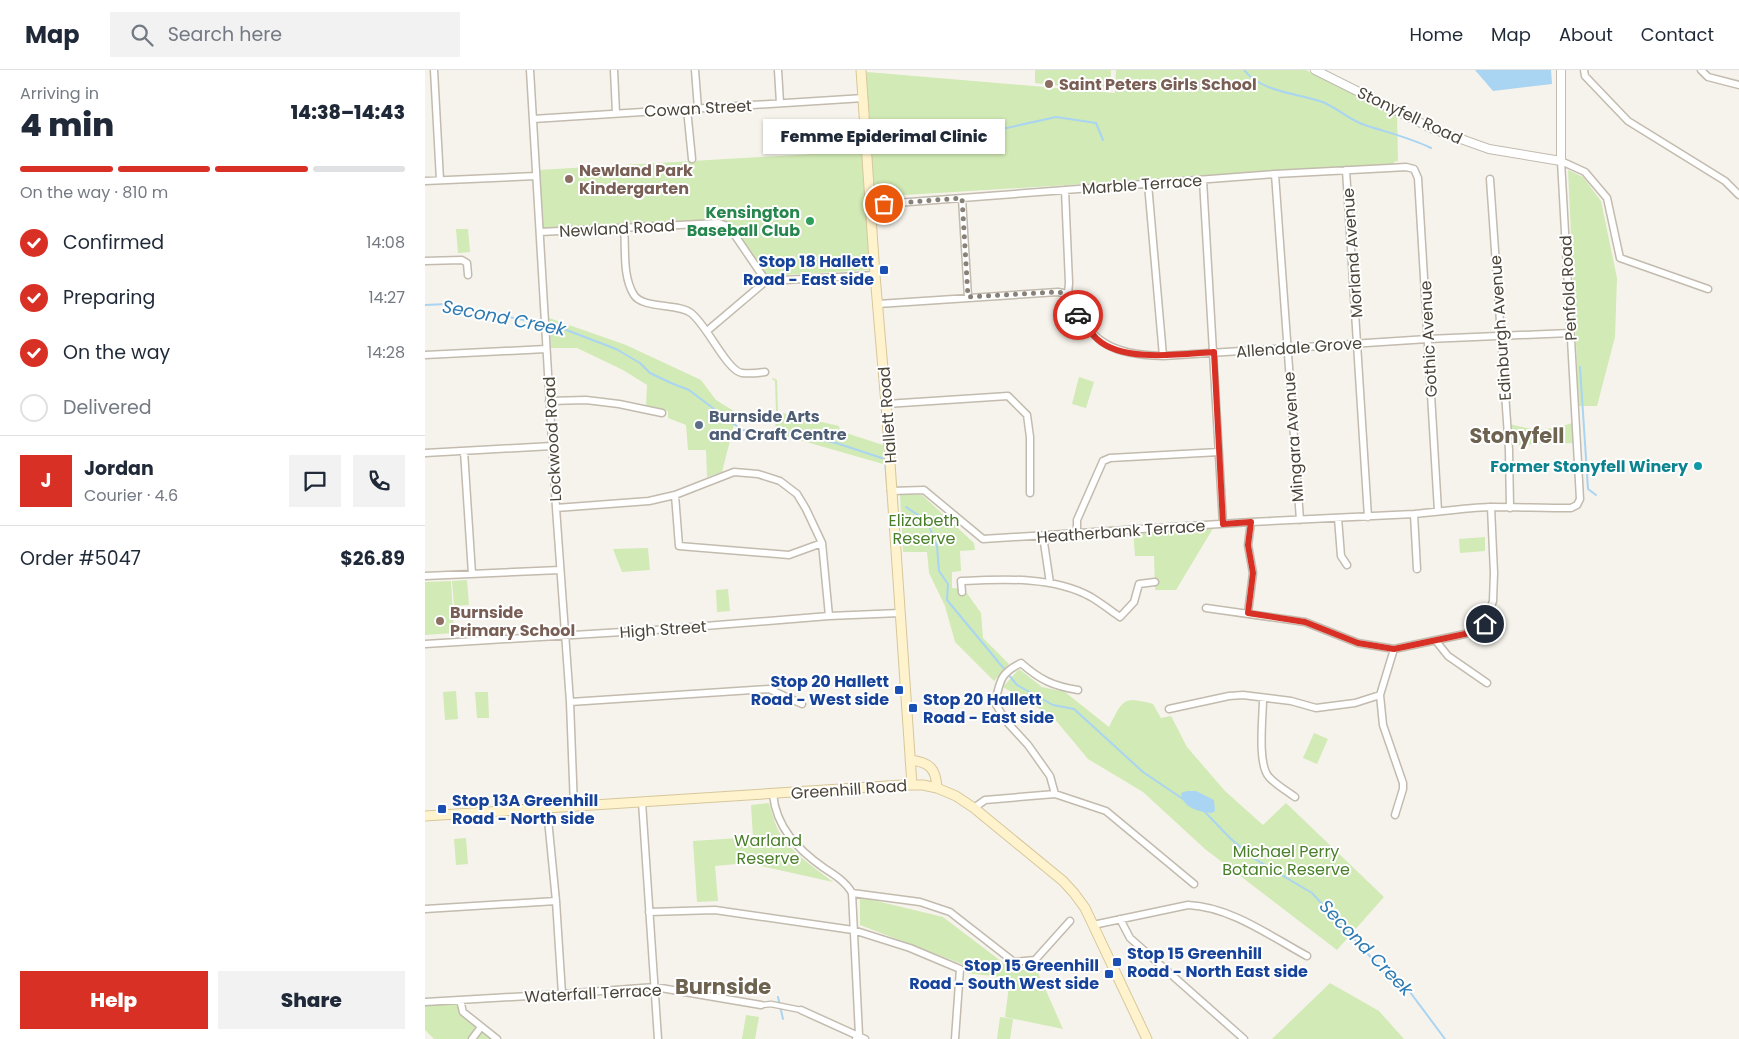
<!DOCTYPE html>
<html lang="en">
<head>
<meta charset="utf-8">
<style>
	:root { --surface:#fff; --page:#f2f2f3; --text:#1f2937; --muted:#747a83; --line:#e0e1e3; --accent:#d93025 }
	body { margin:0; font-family:Poppins,sans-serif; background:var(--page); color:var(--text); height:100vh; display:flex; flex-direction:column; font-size:19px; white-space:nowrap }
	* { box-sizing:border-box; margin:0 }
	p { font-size:16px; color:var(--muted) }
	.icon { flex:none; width:28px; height:28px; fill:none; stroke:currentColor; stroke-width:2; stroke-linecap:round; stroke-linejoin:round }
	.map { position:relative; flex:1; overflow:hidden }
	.panel { display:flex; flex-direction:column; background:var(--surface); width:425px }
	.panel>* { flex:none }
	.pin { position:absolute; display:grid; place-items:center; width:42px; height:42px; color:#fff; margin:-21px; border:2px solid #fff; border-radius:50%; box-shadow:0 1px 5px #0007 }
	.courier { position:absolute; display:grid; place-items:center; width:50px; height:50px; margin:-25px; border:4px solid #d93025; border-radius:50%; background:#fff; color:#222; box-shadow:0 1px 6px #0007 }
	.bubble { position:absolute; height:35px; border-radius:0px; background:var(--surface); box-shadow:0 1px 4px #0004; font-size:16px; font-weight:800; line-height:35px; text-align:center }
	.head em { font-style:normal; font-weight:800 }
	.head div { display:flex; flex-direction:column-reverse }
	.head { display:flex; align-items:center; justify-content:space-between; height:85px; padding:0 20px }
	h1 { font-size:32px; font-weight:800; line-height:38px }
	.bar { display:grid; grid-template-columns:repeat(4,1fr); gap:8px 5px; align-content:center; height:60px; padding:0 20px }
	.bar i { height:6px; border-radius:4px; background:var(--line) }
	.bar .on { background:var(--accent) }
	.bar p { grid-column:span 4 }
	.line { display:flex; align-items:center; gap:12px; padding:0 20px; border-top:1px solid var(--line) }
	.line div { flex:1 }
	.round { display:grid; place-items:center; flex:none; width:52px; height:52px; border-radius:0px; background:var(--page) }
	ol { padding:0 20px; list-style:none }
	li { display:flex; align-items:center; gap:15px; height:55px }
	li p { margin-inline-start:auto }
	li .icon { padding:5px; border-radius:50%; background:var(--accent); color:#fff; stroke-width:4 }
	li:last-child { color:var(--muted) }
	li i { width:28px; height:28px; border:2px solid var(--line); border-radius:50% }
	.button { display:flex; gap:10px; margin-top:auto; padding:10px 20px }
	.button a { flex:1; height:58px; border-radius:0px; background:var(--accent); color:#fff; font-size:20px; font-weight:800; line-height:58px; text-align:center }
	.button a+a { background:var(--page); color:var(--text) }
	header { display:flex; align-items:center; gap:30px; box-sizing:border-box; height:70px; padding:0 25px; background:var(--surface); border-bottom:1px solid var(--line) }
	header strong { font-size:24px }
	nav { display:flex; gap:28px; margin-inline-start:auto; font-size:18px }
	.search { width:350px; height:45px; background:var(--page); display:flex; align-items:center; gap:12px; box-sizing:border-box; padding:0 18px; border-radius:0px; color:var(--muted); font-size:19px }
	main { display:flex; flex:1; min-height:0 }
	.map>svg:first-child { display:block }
</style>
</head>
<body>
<header>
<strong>Map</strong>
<div class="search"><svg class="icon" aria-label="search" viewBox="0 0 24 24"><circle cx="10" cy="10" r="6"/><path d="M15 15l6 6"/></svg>Search here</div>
<nav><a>Home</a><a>Map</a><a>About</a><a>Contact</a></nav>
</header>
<main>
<section class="panel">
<div class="head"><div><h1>4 min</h1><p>Arriving in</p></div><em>14:38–14:43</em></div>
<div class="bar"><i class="on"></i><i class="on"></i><i class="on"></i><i></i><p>On the way · 810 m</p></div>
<ol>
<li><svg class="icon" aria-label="check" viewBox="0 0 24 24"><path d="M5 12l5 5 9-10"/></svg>Confirmed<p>14:08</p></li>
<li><svg class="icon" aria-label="check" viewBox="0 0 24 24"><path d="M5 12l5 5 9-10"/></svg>Preparing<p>14:27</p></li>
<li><svg class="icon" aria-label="check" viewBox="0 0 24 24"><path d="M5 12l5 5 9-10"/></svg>On the way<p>14:28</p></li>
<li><i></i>Delivered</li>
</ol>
<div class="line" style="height:90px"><b class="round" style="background:var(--accent);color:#fff">J</b><div><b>Jordan</b><p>Courier · 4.6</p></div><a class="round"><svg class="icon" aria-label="chat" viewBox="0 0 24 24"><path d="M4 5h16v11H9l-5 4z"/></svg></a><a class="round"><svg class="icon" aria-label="phone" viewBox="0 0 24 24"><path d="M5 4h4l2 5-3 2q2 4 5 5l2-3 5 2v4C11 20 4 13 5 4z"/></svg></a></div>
<div class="line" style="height:65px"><div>Order #5047</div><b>$26.89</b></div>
<div class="button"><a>Help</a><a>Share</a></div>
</section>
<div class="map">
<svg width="1314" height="969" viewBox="0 0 1314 969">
	<rect width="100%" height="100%" fill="#f6f3ec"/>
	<path fill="#d2eab5" d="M610 0H686L685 21 610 13Z
		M691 0H881L972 45 973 91 969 92V95L448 127 439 8H442V2L690 23Z
		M438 81 445 200 340 206 307 157 292 149 117 160 113 100Z
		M1143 100 1158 107 1176 131 1192 208 1190 267 1172 336H1154Z
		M31 159H43L45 182 33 183Z
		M124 248 201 275 276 310 291 330 312 343 297 402 282 407 281 380H263L261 355 243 348V341L221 337 222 315 198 300 152 278H126Z
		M654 307 669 312 661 338 647 334Z
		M348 308 352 310 353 342 414 356 415 361 458 375V394L350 363 351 343 350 311 347 309Z
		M1147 353 1148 373 1086 375 1085 354C1110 361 1122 361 1147 353Z
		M475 425H497L549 473 550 480 535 481 536 501 527 502V518L539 519 556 543 558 568 584 594 569 611 530 572 520 536 504 503 502 482H478Z
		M790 455 751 520H730L729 486H710L708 461Z
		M1060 467V481L1035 483 1034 469Z
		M223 478 225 500 197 502 188 479Z
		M42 510 44 535 29 536 27 511Z
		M26 511 29 563 0 565V512Z
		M303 519 305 541 292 542 291 520Z
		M594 599 617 617 640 622 684 657C698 630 697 626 728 634L736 648 746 646 762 677 800 721 838 755 861 733 959 827 912 880 780 779 718 722 663 689 628 647 578 617Z
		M31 621 33 649 20 650 18 622Z
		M50 622H63L64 648H52Z
		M889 663 903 669 892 694 878 688Z
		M344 733C347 742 349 752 353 760 365 782 389 797 408 812L322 793 290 796 293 831 272 832 268 771 328 767 326 735Z
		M41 768 43 794 31 795 29 769Z
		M435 827 518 847 589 901 611 898 638 959 580 947 585 908 541 903 537 894 435 855Z
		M905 913 954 941 979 969H847Z
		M35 930 38 942 72 969H9L0 960V932Z
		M321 945 334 947 330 969H317Z
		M575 947 588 949 585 969H572Z"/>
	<path fill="#a9d4f2" d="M1050 0H1126L1127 14 1068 21Z
		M762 721H771L789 730 790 741 787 743C775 742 757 738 756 723Z"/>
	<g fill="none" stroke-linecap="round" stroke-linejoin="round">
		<path stroke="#a9d4f2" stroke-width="2" d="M819 0C837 23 874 23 900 33 913 39 924 49 937 54 960 62 984 67 1006 78
			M545 78 553 70 577 59 631 47 671 53 678 70
			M0 235 22 234 118 254
			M123 254 131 256 191 279 215 293 225 303 246 313 264 320 317 360 365 363 411 373 460 389 462 416
			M1155 297 1163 419 1171 425
			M481 437 502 451 512 476 514 501 523 514 522 530 580 600
			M583 604 592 615 628 635 649 639 718 702 758 729
			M779 741 805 768 828 788 887 823 964 907 982 918 1020 969
			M353 927 358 949"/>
		<defs>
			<path id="pedestrian" d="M336 935 346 934 376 940"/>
			<path id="minor" d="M9 0 15 110
				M105 0 131 438 145 632 149 737
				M189 0 191 43
				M270 0 273 39
				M353 0 355 33
				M1159 0 1160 6 1203 51 1300 111 1314 125
				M1276 0 1283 7 1314 15
				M262 39 267 89
				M108 49 439 28
				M921 100 943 447
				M850 104 875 450
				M1065 109 1084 380 1085 438
				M778 110 798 454
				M0 111 111 106
				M723 114 738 286
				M640 120 644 213 643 224
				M537 128 543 227
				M445 135 850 104 964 98 981 97 989 99 993 108 1013 441
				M199 157C201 178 197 206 209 225 218 239 253 233 266 243 282 255 302 301 317 303 325 304 333 303 340 302
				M115 162 294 153 302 156 307 161 341 211 450 205
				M0 191 37 190 42 193 43 205
				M453 234 633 222 643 224C666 273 684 284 738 286L1003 269 1145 263
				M282 261 341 211
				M0 285 121 279
				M124 331 161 330 194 334 237 343
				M461 334 583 326 602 345 605 367V423
				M39 381 47 504
				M0 383 127 376
				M466 421 499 420 558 469 826 452 989 444C1014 442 1039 438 1065 437 1092 437 1119 438 1146 438L1152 435 1155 429 1136 91 1160 102 1182 128 1195 188 1283 219
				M250 425 254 476 364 485 397 473
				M131 438 224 431 250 425 309 402 333 404 355 411 372 424 381 439 397 473 404 546
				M989 444 992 499
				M913 448 916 486 922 495
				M652 464V450L678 391 685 388 794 382
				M618 466 625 513
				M0 506 135 500
				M537 522 536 511C577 509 629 506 666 527 676 533 685 540 695 547L709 532 714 514 730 512
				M781 538 880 552 933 573 969 579 1040 564 1060 554 1068 531 1069 503 1066 437
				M823 543 828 503 823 475 826 452
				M1011 571 1023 586 1062 613
				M0 574 230 560 404 546 475 543
				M969 579 955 625 958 655 978 713V719L970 745
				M838 629C838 647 832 694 844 707 851 715 862 721 870 727
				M145 632 344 619 377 634
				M744 639 804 626 818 625 866 631 891 638 930 633 955 625
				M348 724C351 757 372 779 399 798 410 805 421 812 427 823L495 832 525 842 589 892 610 890 645 851
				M630 724 681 741 769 814
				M217 732 233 969
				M549 738 560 730 630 724 625 706 603 675 581 651 570 633C575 611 575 603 596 593 615 610 628 616 653 620
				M122 739 131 831 137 924
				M427 823 434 965 431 969
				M0 839 131 831
				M224 842 290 840 428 860 485 878 535 899 530 969
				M695 849 705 868 819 969
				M668 855 763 835C806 837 845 866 882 886
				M35 930 38 942 72 969
				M0 932 137 924 230 917 336 935
				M376 940 440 969
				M47 969 56 957"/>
			<path id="tertiary" d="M890 0 1008 59 1064 79 1136 91V0"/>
			<path id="secondary" d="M436 0 450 205 461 334 487 715
				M485 690C505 692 511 699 512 718
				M0 746 477 715H498L512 718 531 726 549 738 638 811 649 823 660 838 722 969"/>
		</defs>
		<use href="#pedestrian" stroke="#c2bbae" stroke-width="7"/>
		<use href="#minor" stroke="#c2bbae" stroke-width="9"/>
		<use href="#tertiary" stroke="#c2bbae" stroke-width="10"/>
		<use href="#secondary" stroke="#d6c79b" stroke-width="11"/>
		<use href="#pedestrian" stroke="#fff" stroke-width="4.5"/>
		<use href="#minor" stroke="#fff" stroke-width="6"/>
		<use href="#tertiary" stroke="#fff" stroke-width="8"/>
		<use href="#secondary" stroke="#fff3cd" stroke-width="9"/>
	</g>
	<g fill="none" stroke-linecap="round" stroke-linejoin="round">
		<path stroke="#878178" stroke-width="5" stroke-dasharray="0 9" d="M459 134 537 128 543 227 633 222 643 224 653 245"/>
		<path stroke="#d93025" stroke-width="6" d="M653 245C659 253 665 262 672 269 698 293 757 284 789 282L798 454 826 452 823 475 828 503 823 543 880 552 933 573 969 579 1040 564 1060 554"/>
	</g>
	<g fill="#8d6e63" stroke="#fff" stroke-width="2">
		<circle cx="624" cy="14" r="5"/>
		<circle cx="144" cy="109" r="5"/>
		<circle cx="15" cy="551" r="5"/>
	</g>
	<circle fill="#2e9e5b" stroke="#fff" stroke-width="2" cx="385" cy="151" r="5"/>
	<g fill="#1a4fb4" stroke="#fff" stroke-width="2">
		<rect x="454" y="195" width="10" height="10" rx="2.5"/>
		<rect x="469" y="615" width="10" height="10" rx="2.5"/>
		<rect x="483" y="633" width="10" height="10" rx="2.5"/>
		<rect x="12" y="734" width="10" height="10" rx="2.5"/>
		<rect x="687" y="887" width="10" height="10" rx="2.5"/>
		<rect x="679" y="899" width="10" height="10" rx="2.5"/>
	</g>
	<circle fill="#5c6f8a" stroke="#fff" stroke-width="2" cx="274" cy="355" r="5"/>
	<circle fill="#0f9aa8" stroke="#fff" stroke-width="2" cx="1273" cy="396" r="5"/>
	<g text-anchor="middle" stroke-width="4" stroke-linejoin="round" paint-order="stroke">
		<g font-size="16" font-weight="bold" fill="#785e54" stroke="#fff" text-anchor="start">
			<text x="634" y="20">Saint Peters Girls School</text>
			<text x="154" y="106">Newland Park<tspan x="154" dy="18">Kindergarten</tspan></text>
			<text x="25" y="548">Burnside<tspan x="25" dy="18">Primary School</tspan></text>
		</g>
		<g font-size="16" fill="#4b4439" stroke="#fff">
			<text transform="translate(273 38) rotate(-3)" y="6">Cowan Street</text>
			<text transform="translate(985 45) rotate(25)" y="6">Stonyfell Road</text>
			<text transform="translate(717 114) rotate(-4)" y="6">Marble Terrace</text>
			<text transform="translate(192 158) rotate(-3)" y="6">Newland Road</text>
			<text transform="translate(927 183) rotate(-94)" y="6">Morland Avenue</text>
			<text transform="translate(1143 218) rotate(-93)" y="6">Penfold Road</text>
			<text transform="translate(1075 258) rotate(-94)" y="6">Edinburgh Avenue</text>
			<text transform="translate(1003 269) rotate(-93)" y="6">Gothic Avenue</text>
			<text transform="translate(874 277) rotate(-4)" y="6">Allendale Grove</text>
			<text transform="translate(462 345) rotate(-94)" y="6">Hallett Road</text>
			<text transform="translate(868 367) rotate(-94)" y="6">Mingara Avenue</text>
			<text transform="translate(127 369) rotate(-93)" y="6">Lockwood Road</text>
			<text transform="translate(696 461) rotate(-4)" y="6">Heatherbank Terrace</text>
			<text transform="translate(238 559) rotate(-4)" y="6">High Street</text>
			<text transform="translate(424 719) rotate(-4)" y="6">Greenhill Road</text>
			<text transform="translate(168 923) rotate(-3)" y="6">Waterfall Terrace</text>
		</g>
		<g font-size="16" font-weight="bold" fill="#27864d" stroke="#fff" text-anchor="end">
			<text x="375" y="148">Kensington<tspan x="375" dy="18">Baseball Club</tspan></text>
		</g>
		<g font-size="16" font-weight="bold" fill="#164399" stroke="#fff" text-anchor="end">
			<text x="449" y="197">Stop 18 Hallett<tspan x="449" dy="18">Road - East side</tspan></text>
			<text x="464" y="617">Stop 20 Hallett<tspan x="464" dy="18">Road - West side</tspan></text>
			<text x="498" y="635" text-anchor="start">Stop 20 Hallett<tspan x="498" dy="18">Road - East side</tspan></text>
			<text x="27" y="736" text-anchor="start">Stop 13A Greenhill<tspan x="27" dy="18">Road - North side</tspan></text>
			<text x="702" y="889" text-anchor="start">Stop 15 Greenhill<tspan x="702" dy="18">Road - North East side</tspan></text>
			<text x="674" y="901">Stop 15 Greenhill<tspan x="674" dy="18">Road - South West side</tspan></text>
		</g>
		<g font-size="16" font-weight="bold" fill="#4e5e75" stroke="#fff" text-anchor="start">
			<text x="284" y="352">Burnside Arts<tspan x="284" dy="18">and Craft Centre</tspan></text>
		</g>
		<g font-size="16" font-weight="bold" fill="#0d838f" stroke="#fff" text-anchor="end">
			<text x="1263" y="402">Former Stonyfell Winery</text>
		</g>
		<g font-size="16" fill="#4a7f2a" stroke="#fff">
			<text x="499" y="456">Elizabeth<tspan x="499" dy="18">Reserve</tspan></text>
			<text x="343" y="776">Warland<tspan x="343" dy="18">Reserve</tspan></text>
			<text x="861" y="787">Michael Perry<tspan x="861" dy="18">Botanic Reserve</tspan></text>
		</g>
		<g font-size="18" font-style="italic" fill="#2e7ab2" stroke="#fff">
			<text transform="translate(79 248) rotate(11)" y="6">Second Creek</text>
			<text transform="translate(941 878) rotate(46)" y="6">Second Creek</text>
		</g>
		<g font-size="21" font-weight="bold" fill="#6e6250" stroke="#fff">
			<text x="1092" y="373">Stonyfell</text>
			<text x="298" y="924">Burnside</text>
		</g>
	</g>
</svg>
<div class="pin" style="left:459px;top:134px;background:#ea580c"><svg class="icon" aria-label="bag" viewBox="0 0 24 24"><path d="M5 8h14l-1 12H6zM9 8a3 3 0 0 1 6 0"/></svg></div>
<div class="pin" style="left:1060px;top:554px;background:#1f2937"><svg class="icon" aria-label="home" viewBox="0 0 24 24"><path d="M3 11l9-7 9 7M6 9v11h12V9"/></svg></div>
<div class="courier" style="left:653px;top:245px"><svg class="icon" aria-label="car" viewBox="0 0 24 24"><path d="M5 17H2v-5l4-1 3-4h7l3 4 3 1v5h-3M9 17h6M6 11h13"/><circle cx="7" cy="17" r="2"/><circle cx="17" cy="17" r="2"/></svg></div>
<div class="bubble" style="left:338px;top:49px;width:242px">Femme Epiderimal Clinic</div>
</div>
</main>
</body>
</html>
